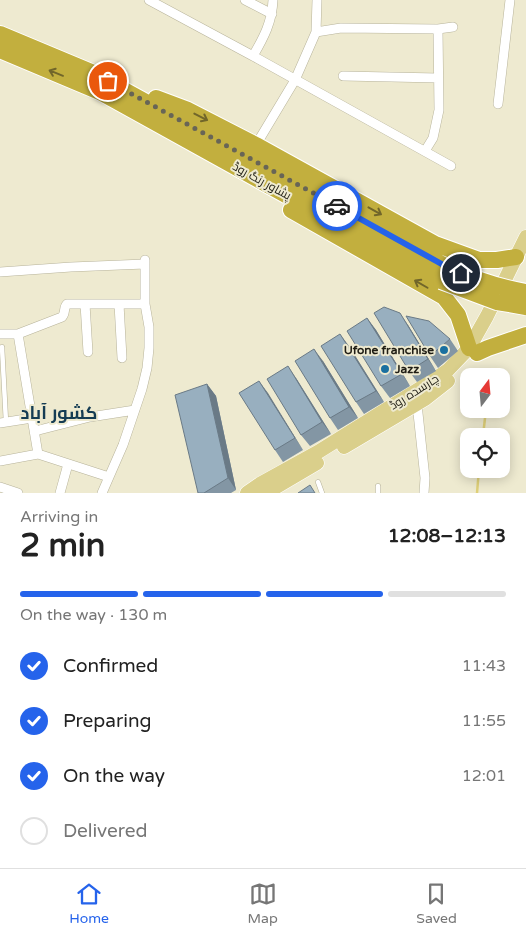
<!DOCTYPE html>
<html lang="en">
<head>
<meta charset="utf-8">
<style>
	:root { --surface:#fff; --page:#f6f6f6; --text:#222; --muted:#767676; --line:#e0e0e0; --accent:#2563eb }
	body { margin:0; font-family:"Varela Round",Cairo,sans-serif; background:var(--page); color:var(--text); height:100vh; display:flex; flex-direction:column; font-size:19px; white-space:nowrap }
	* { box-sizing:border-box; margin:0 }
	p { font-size:16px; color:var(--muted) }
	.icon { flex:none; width:28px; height:28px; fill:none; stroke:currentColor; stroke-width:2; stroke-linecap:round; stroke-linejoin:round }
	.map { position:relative; height:493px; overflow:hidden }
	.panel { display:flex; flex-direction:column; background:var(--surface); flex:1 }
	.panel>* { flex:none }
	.needle { width:32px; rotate:16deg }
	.fabs { position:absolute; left:460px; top:368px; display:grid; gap:10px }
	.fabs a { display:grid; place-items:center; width:50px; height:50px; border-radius:10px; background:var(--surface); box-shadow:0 2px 12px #0003; font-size:25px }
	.pin { position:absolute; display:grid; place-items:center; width:42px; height:42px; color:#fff; margin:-21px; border:2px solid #fff; border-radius:50%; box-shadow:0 1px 5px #0007 }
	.courier { position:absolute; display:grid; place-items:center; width:50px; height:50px; margin:-25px; border:4px solid #2563eb; border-radius:50%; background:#fff; color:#222; box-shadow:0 1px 6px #0007 }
	.head em { font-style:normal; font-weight:700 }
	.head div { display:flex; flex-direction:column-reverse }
	.head { display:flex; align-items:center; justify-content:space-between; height:85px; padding:0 20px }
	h1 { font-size:32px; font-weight:700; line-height:38px }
	.bar { display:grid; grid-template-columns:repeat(4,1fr); gap:8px 5px; align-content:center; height:60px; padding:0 20px }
	.bar i { height:6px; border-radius:4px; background:var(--line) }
	.bar .current { background:var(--accent) }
	.bar p { grid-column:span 4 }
	ol { padding:0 20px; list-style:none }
	li { display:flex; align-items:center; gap:15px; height:55px }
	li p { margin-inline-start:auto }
	li .icon { padding:5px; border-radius:50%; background:var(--accent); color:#fff; stroke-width:4 }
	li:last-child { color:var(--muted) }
	li i { width:28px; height:28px; border:2px solid var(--line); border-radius:50% }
	.menu { display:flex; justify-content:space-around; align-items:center; height:70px; border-top:1px solid var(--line); background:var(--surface); font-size:14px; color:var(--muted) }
	.menu a { display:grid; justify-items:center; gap:2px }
	.menu .current { color:var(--accent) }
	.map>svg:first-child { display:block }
</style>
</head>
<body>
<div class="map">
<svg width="526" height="493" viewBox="0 0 526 493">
	<rect width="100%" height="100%" fill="#eeead0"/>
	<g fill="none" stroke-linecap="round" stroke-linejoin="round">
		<path stroke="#dfd079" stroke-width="2.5" d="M483 436 485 418 488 409
			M477 493 479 469"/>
		<defs>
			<path id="lane" d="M2 347 6 422
				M318 482 322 493
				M378 493V486"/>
			<path id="street" d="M149 0 253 56
				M245 0 272 14
				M273 0C272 22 264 37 253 56L451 166
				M316 32 341 28 438 29 453 27
				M343 76 438 78
				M498 104 510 0
				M256 145 295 80 316 32 317 0
				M425 151 433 138 439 110 438 29
				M0 272 71 267 145 264
				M85 304 88 352
				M119 304 122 358
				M0 334H18L62 317C66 313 63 308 67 304H145
				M18 334 38 454 109 477
				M417 404 425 478 424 493
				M0 423 32 418
				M35 431 90 417 135 410
				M0 461 38 454
				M0 487 18 493
				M60 493 68 464
				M102 493 123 445 142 389 147 368 149 348V327L145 304V260"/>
			<path id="primary" d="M344 447 425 399 448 381
				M247 493 260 484 318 452 427 384 448 370 469 348 487 316 526 237
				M266 493 317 463"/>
			<path id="highway" d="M0 34 91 72 447 267
				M0 50 100 92 441 281
				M156 98 188 110 256 145 435 244 479 260H497L516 257
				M291 210 444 297 458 315 469 348
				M477 353 488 348 526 335"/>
		</defs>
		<use href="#lane" stroke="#b7b39a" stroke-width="5.5"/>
		<use href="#street" stroke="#b7b39a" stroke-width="10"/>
		<use href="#primary" stroke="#fff" stroke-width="15"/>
		<use href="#highway" stroke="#fff" stroke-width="18"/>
		<use href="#lane" stroke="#fff" stroke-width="4.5"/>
		<use href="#street" stroke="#fff" stroke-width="9"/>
		<use href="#primary" stroke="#dacf8b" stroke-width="14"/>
		<use href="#highway" stroke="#c2af3e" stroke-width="16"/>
		<defs>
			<path id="highway-bridge" d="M447 267C474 279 497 287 526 292
				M441 281 497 302 526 307"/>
		</defs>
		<use href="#highway-bridge" stroke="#fff" stroke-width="18" stroke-linecap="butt"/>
		<use href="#highway-bridge" stroke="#c2af3e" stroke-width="16"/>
	</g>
	<path fill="#8396a4" d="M367 318 376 330 410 386 390 398 381 386Z
		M408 325 436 371 417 382 409 371Z
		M450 339 458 351 438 368 430 356Z
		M349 346 384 402 364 414 356 402Z
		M323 361 358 418 338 430 330 418Z
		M296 378 331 434 310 446 301 435Z
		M259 381 303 450 283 462 275 450Z
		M207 384 216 396 236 490 231 493H198Z"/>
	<path fill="#6a7a86" d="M400 313 408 325 436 371 428 359Z
		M367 318 376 330 410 386 402 374Z
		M340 334 349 346 384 402 376 391Z
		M314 349 323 361 358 418 349 407Z
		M288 366 296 378 331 434 322 422Z
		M259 381 268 393 303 450 295 438Z
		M207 384 216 396 236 490 228 478Z"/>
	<path fill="#98afbf" stroke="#6a7a86" d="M384 307 400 313 428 359 409 371 374 313Z
		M406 316 429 321 450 339 430 356Z
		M367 318 402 374 381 386 347 331Z
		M340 334 376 391 356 402 321 346Z
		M314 349 349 407 330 418 295 361Z
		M288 366 322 422 301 435 267 379Z
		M259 381 295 438 275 450 239 393Z
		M207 384 228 478 204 493H198L175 395Z
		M310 485 315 493H298Z"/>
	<defs><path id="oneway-shaft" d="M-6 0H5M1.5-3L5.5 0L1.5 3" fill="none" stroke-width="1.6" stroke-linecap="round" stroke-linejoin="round" transform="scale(1.25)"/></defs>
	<g stroke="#71662a">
		<use href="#oneway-shaft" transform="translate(56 73) rotate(-158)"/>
		<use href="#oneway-shaft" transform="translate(201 117) rotate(27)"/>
		<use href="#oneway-shaft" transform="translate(375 211) rotate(29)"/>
		<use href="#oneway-shaft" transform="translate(421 284) rotate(-150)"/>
	</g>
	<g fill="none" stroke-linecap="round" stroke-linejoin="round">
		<path stroke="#686556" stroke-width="5" stroke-dasharray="0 9" d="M108 81 337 206"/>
		<path stroke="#2563eb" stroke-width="6" d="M337 206 447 267 461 273"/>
	</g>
	<g fill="#1a70a0" stroke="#eeead0" stroke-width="2">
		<circle cx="444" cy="350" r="5"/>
		<circle cx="385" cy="369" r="5"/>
	</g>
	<g text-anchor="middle" stroke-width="4" stroke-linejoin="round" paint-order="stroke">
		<g font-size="12" fill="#201e15" stroke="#eeead0">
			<text transform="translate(262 181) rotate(29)" y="4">پشاور رنگ روڈ</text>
			<text transform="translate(414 392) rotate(-32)" y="4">چارسدہ روڈ</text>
		</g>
		<g font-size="12" font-weight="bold" fill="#201e15" stroke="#eeead0" text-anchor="end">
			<text x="434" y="354">Ufone franchise</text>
			<text x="395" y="373" text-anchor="start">Jazz</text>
		</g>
		<g font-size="18" font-weight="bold" fill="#153c53" stroke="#eeead0">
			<text x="59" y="419">کشور آباد</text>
		</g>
	</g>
</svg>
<div class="fabs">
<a><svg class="needle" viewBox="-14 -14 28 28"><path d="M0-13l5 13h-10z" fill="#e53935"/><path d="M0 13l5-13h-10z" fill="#767676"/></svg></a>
<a><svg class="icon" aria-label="locate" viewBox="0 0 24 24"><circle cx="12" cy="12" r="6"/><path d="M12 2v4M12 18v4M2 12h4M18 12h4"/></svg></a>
</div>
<div class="pin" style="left:108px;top:81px;background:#ea580c"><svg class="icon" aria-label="bag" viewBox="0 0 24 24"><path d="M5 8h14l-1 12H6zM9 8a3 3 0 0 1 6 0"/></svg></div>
<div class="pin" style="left:461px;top:273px;background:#1f2937"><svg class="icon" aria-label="home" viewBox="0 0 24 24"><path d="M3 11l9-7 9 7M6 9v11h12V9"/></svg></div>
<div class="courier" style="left:337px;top:206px"><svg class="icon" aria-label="car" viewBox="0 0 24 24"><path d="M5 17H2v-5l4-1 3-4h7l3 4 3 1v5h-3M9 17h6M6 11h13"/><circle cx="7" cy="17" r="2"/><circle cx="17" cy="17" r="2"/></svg></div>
</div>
<section class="panel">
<div class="head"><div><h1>2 min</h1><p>Arriving in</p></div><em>12:08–12:13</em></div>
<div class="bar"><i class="current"></i><i class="current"></i><i class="current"></i><i></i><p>On the way · 130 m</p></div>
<ol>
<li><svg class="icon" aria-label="check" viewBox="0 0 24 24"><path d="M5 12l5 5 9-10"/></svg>Confirmed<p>11:43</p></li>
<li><svg class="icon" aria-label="check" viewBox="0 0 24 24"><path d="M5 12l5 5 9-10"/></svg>Preparing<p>11:55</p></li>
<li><svg class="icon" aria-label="check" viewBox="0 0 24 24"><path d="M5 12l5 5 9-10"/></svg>On the way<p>12:01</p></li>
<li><i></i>Delivered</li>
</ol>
</section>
<nav class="menu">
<a class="current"><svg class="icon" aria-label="home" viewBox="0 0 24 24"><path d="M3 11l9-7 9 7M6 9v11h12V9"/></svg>Home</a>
<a><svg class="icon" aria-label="map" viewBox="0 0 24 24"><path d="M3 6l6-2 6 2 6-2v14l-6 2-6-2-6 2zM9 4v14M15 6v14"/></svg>Map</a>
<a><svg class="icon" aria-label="saved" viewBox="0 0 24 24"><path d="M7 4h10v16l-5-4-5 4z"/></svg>Saved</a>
</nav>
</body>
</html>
